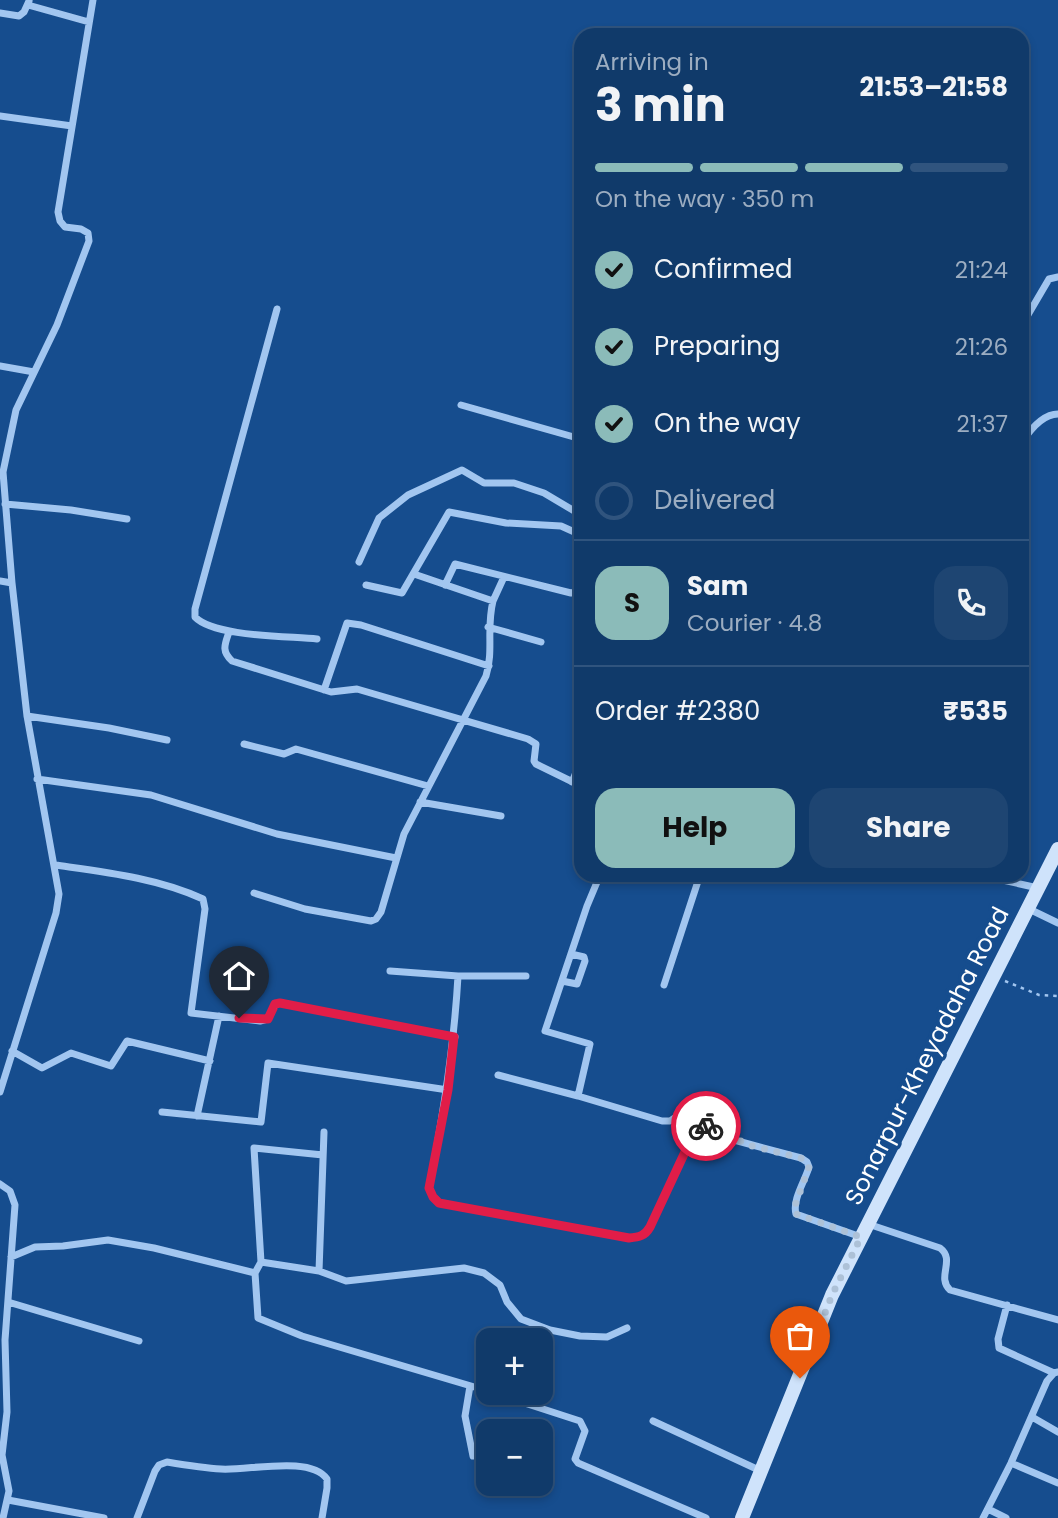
<!DOCTYPE html>
<html lang="en">
<head>
<meta charset="utf-8">
<style>
	:root { --surface:#103a6a; --page:#1e4572; --text:#f1f3f6; --muted:#9cadc1; --line:#30547e; --accent:#8bbbb9 }
	body { margin:0; font-family:Poppins,sans-serif; background:var(--page); color:var(--text); height:100vh; display:flex; flex-direction:column; font-size:26px; white-space:nowrap }
	* { box-sizing:border-box; margin:0 }
	p { font-size:23px; color:var(--muted) }
	.icon { flex:none; width:38px; height:38px; fill:none; stroke:currentColor; stroke-width:2; stroke-linecap:round; stroke-linejoin:round }
	.map { position:relative; flex:1; overflow:hidden }
	.sheet { position:absolute; left:574px; top:28px; width:455px; height:854px; display:flex; flex-direction:column; background:var(--surface); border-radius:21px; box-shadow:0 4px 10px #0003,0 0 0 2px var(--line) }
	.sheet>* { flex:none }
	.tools { position:absolute; left:476px; top:1328px; display:grid; gap:14px }
	.tools a { display:grid; place-items:center; width:77px; height:77px; border-radius:14px; background:var(--surface); box-shadow:0 4px 10px #0003,0 0 0 2px var(--line); font-size:35px }
	.pin { position:absolute; display:grid; place-items:center; width:60px; height:60px; color:#fff; margin:-72px -30px; border-radius:50% 50% 50% 0; rotate:-45deg; box-shadow:0 0 7px #0007 }
	.pin .icon { rotate:45deg }
	.courier { position:absolute; display:grid; place-items:center; width:70px; height:70px; margin:-35px; border:5px solid #e11d48; border-radius:50%; background:#fff; color:#222; box-shadow:0 2px 9px #0007 }
	.overview em { font-style:normal; font-weight:700 }
	.overview div { display:flex; flex-direction:column-reverse }
	.overview { display:flex; align-items:center; justify-content:space-between; height:119px; padding:0 21px }
	h1 { font-size:46px; font-weight:700; line-height:52px }
	.bar { display:grid; grid-template-columns:repeat(4,1fr); gap:10px 7px; align-content:center; height:84px; padding:0 21px }
	.bar i { height:9px; border-radius:5px; background:var(--line) }
	.bar .active { background:var(--accent) }
	.bar p { grid-column:span 4 }
	.line { display:flex; align-items:center; gap:18px; padding:0 21px; border-top:2px solid var(--line) }
	.line div { flex:1 }
	.round { display:grid; place-items:center; flex:none; width:74px; height:74px; border-radius:21px; background:var(--page) }
	ol { padding:0 21px; list-style:none }
	li { display:flex; align-items:center; gap:21px; height:77px }
	li p { margin-inline-start:auto }
	li .icon { padding:7px; border-radius:50%; background:var(--accent); color:#111; stroke-width:4 }
	li:last-child { color:var(--muted) }
	li i { width:38px; height:38px; border:4px solid var(--line); border-radius:50% }
	.action { display:flex; gap:14px; margin-top:auto; padding:14px 21px }
	.action a { flex:1; height:80px; border-radius:21px; background:var(--accent); color:#111; font-size:28px; font-weight:700; line-height:80px; text-align:center }
	.action a+a { background:var(--page); color:var(--text) }
	.map>svg:first-child { display:block }
</style>
</head>
<body>
<div class="map">
<svg width="1058" height="1518" viewBox="0 0 1058 1518">
	<rect width="100%" height="100%" fill="#164d8e"/>
	<g fill="none" stroke-linecap="round" stroke-linejoin="round">
		<path stroke="#a2c6f0" stroke-width="2.5" stroke-dasharray="3.5 5" stroke-linecap="butt" d="M1005 981 1039 995 1058 996"/>
		<path stroke="#a2c6f0" stroke-width="7" d="M28 5 89 22
			M0 13 19 16 24 12 29 1
			M0 116 72 126
			M277 309 195 609V617C214 637 289 636 317 639
			M1022 325 1049 279 1058 277
			M0 366 34 372
			M461 405 581 439
			M1022 442C1030 430 1043 414 1058 414
			M5 504 71 510 127 519
			M359 562 379 518 408 495 462 470 484 483H514L544 493 576 512H581
			M414 574 493 601 504 577
			M0 581 12 583
			M366 585 402 593 449 512 506 523 561 526 581 535
			M445 585 455 564 571 593 581 591
			M488 627 541 642
			M229 632C225 644 221 651 232 661L331 692 357 689 528 739 536 744 534 761 536 764 581 786
			M324 690 347 623 361 625 489 666
			M27 716 109 728 167 740
			M244 744 284 754 296 749 428 786
			M37 779 151 795 277 834 396 858
			M572 782 581 760
			M420 802 501 816
			M55 865C104 872 158 878 203 899L205 909 191 1013 260 1021 268 1019 275 1004 280 1003 455 1037
			M600 875 587 906 545 1031 590 1044 578 1096 662 1121H670L680 1114 685 1115 734 1140 801 1158 807 1162 809 1167C805 1181 792 1200 796 1214L861 1237
			M980 875 1038 888
			M254 893 305 909 371 921 376 919 381 912 404 834 486 676C494 650 486 629 493 601
			M1027 908 1058 923
			M390 971 458 976H526
			M458 976C454 1048 443 1117 429 1188L433 1197 439 1203 629 1238C639 1237 645 1236 650 1227L699 1122
			M562 981 577 984 585 961 584 957 571 954
			M664 985 700 875
			M12 1051 42 1068 71 1053 111 1066 127 1041 210 1061
			M498 1075 578 1096
			M0 1092 56 913 59 894 27 716 12 583 3 472 16 410 57 325 89 241 88 233 81 229 65 227 60 221 58 212 93 0
			M162 1112 261 1122 268 1063 448 1090
			M197 1116 219 1016
			M0 1184 10 1191 15 1205 5 1340 7 1412 2 1455 9 1491 3 1518
			M868 1224 940 1248C956 1260 936 1277 950 1290L1058 1320
			M11 1257 35 1247 63 1246 108 1240 154 1248 255 1273 258 1318 302 1336 488 1391
			M261 1262 319 1271 346 1281 464 1268 484 1273 500 1285 507 1302 521 1319 550 1330 580 1336 607 1337 627 1328
			M319 1271 324 1132
			M255 1273 261 1262 254 1148 323 1155
			M8 1302 139 1341
			M1007 1305 998 1339 999 1348 1054 1373
			M470 1386 465 1416 473 1456
			M494 1393 580 1421 585 1431 575 1459 578 1463 706 1518
			M1032 1417 1058 1432
			M653 1421 761 1471
			M1011 1463 1058 1483
			M8 1500 104 1518
			M988 1509 1006 1518
			M137 1518 155 1471 159 1465 167 1462C185 1465 203 1468 221 1469 248 1471 310 1455 327 1479V1488L322 1518
			M983 1518 1011 1463 1047 1381 1054 1373 1058 1372"/>
		<path stroke="#cfe3fb" stroke-width="14" d="M742 1518 832 1295 1058 849"/>
	</g>
	<g fill="none" stroke-linecap="round" stroke-linejoin="round">
		<path stroke="#adc1d7" stroke-width="7" stroke-dasharray="0 12.6" d="M706 1126 752 1146 801 1158 809 1167 796 1203 794 1210 796 1214 861 1237 832 1295 800 1378"/>
		<path stroke="#e11d48" stroke-width="9" d="M239 1018 268 1019 275 1004 280 1003 454 1037 448 1090 429 1188 433 1197 439 1203 629 1238C639 1237 645 1236 650 1227L699 1122 706 1126"/>
	</g>
	<g text-anchor="middle" stroke-width="7" stroke-linejoin="round" paint-order="stroke">
		<g font-size="24" fill="#fff" stroke="#164d8e">
			<text transform="translate(927 1056) rotate(-63)" y="8">Sonarpur-Kheyadaha Road</text>
		</g>
	</g>
</svg>
<div class="tools">
<a>+</a>
<a>−</a>
</div>
<div class="pin" style="left:800px;top:1378px;background:#ea580c"><svg class="icon" aria-label="bag" viewBox="0 0 24 24"><path d="M5 8h14l-1 12H6zM9 8a3 3 0 0 1 6 0"/></svg></div>
<div class="pin" style="left:239px;top:1018px;background:#1f2937"><svg class="icon" aria-label="home" viewBox="0 0 24 24"><path d="M3 11l9-7 9 7M6 9v11h12V9"/></svg></div>
<div class="courier" style="left:706px;top:1126px"><svg class="icon" aria-label="bike" viewBox="0 0 24 24"><circle cx="6" cy="16" r="4"/><circle cx="18" cy="16" r="4"/><path d="M6 16l4-8h5l3 8M10 8l3 8H6M13 5h3"/></svg></div>
<section class="sheet">
<div class="overview"><div><h1>3 min</h1><p>Arriving in</p></div><em>21:53–21:58</em></div>
<div class="bar"><i class="active"></i><i class="active"></i><i class="active"></i><i></i><p>On the way · 350 m</p></div>
<ol>
<li><svg class="icon" aria-label="check" viewBox="0 0 24 24"><path d="M5 12l5 5 9-10"/></svg>Confirmed<p>21:24</p></li>
<li><svg class="icon" aria-label="check" viewBox="0 0 24 24"><path d="M5 12l5 5 9-10"/></svg>Preparing<p>21:26</p></li>
<li><svg class="icon" aria-label="check" viewBox="0 0 24 24"><path d="M5 12l5 5 9-10"/></svg>On the way<p>21:37</p></li>
<li><i></i>Delivered</li>
</ol>
<div class="line" style="height:126px"><b class="round" style="background:var(--accent);color:#111">S</b><div><b>Sam</b><p>Courier · 4.8</p></div><a class="round"><svg class="icon" aria-label="phone" viewBox="0 0 24 24"><path d="M5 4h4l2 5-3 2q2 4 5 5l2-3 5 2v4C11 20 4 13 5 4z"/></svg></a></div>
<div class="line" style="height:91px"><div>Order #2380</div><b>₹535</b></div>
<div class="action"><a>Help</a><a>Share</a></div>
</section>
</div>
</body>
</html>
